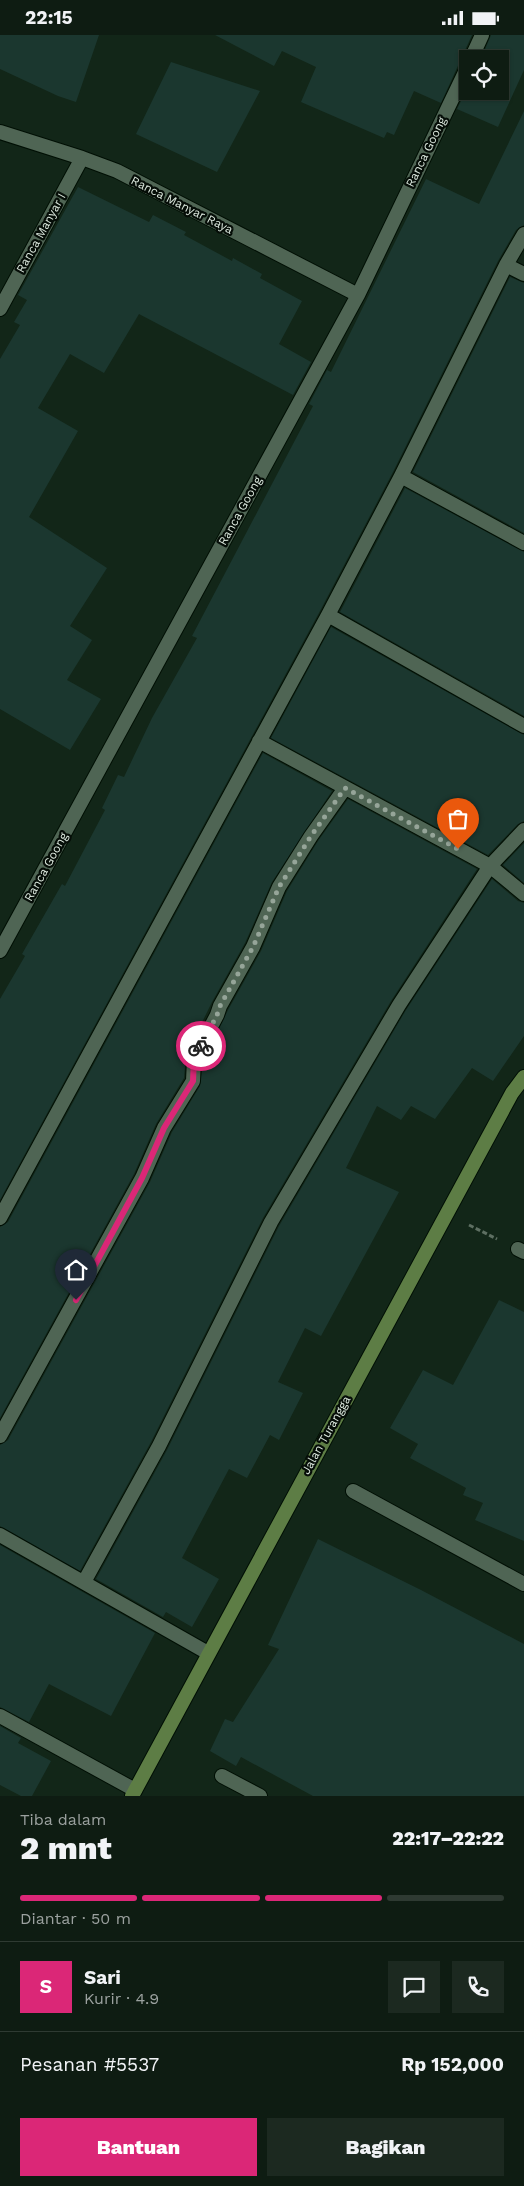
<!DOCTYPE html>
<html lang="id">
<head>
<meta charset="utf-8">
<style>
	:root { --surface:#0e1c12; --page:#1c2920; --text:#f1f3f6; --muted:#9ba19f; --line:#2e3a32; --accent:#db2777 }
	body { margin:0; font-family:"Work Sans",sans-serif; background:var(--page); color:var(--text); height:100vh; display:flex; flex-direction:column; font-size:19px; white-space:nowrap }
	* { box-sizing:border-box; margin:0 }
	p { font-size:16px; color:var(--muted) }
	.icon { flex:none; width:28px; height:28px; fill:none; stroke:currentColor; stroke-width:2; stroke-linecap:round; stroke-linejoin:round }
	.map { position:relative; height:1761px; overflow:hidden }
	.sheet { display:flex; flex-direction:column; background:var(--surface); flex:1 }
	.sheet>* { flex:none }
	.controls { position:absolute; left:459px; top:15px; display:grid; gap:10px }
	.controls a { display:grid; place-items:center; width:50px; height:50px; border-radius:0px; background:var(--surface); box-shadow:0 1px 4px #0004,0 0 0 1px var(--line); font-size:25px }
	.pin { position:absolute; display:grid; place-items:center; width:42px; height:42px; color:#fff; margin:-51px -21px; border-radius:50% 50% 50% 0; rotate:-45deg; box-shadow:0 0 5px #0007 }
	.pin .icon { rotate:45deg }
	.courier { position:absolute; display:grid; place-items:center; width:50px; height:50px; margin:-25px; border:4px solid #db2777; border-radius:50%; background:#fff; color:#222; box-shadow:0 1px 6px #0007 }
	.overview em { font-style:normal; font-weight:800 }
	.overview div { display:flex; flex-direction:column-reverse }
	.overview { display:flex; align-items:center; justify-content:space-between; height:85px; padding:0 20px }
	h1 { font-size:32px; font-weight:800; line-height:38px }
	.bar { display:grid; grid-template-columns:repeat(4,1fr); gap:8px 5px; align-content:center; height:60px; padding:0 20px }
	.bar i { height:6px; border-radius:4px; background:var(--line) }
	.bar .active { background:var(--accent) }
	.bar p { grid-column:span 4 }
	.line { display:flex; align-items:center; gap:12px; padding:0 20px; border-top:1px solid var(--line) }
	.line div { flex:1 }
	.round { display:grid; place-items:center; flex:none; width:52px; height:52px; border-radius:0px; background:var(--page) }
	.cta { display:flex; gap:10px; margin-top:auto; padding:10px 20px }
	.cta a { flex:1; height:58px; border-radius:0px; background:var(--accent); color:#fff; font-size:20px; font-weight:800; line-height:58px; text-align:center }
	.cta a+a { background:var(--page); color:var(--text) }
	.status { display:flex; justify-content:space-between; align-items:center; height:35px; padding:0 25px; background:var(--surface); direction:ltr }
	.status svg { height:14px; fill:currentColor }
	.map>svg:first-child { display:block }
</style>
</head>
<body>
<div class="status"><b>22:15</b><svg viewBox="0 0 49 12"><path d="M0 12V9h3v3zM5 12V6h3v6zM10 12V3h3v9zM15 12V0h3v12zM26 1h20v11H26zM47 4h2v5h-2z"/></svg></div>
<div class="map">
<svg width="524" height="1761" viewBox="0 0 524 1761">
	<rect width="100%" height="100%" fill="#122618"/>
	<path fill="#1b372f" d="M0 0H99L76 67 58 61 0 34Z
		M215 0H472L441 68 414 56 394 100 387 97 384 103 301 67 316 32 282 16 274 31Z
		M491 0H524V35L498 92 457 74 468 52V56H500V24H481Z
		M171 27 260 56 217 137 136 99Z
		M524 76V190L516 195 498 226 393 437 320 576 0 1165V964L25 921 22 919 62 849 65 851 105 775 102 773 118 740 124 742 152 683 197 603 192 601 313 371 309 369 327 335 331 337 426 144 479 169Z
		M78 152 149 187 153 180 186 197 184 200 232 226 233 223 262 239 260 243 302 266 279 309 311 327 293 360 139 279 104 338 70 319 38 373 78 396 29 482 107 533 70 591 92 605 67 645 101 664 70 715 0 674V324L20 290 14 287 27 265 18 260Z
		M510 242 524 248V498L413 437Z
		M405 453 524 517V681L340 577Z
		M331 592 524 700V786L518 789 488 820 271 703Z
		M263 718 332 756 272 847 245 908 212 967 186 1020 184 1043 156 1089 134 1139 0 1383V1192L8 1187Z
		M348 764 477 834 391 966 263 1183 151 1407 80 1536 0 1491V1410L8 1405 150 1147 172 1097 200 1051 203 1026 228 975 261 916 287 856 318 806Z
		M524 808V848L503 830Z
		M492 844 518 866 524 868V1001L493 1046 472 1033 435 1084 411 1071 401 1085 377 1071 346 1133 399 1157 321 1301 305 1293 278 1347 303 1358 279 1405 270 1400 247 1443 229 1434 182 1523 219 1544 192 1592 166 1577 163 1582 96 1544 167 1415 279 1191 406 975Z
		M499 1265 524 1277V1506L475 1485 483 1468 463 1460 466 1453 410 1423 418 1409 390 1393 423 1335 453 1350Z
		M318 1504 421 1555 524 1609V1761H313L241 1722 236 1731 210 1716 225 1684 233 1687 279 1614 268 1610Z
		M0 1510 155 1598 111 1681 49 1649 29 1687 0 1672Z
		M0 1691 21 1703 18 1708 51 1726 32 1761H21L0 1750Z"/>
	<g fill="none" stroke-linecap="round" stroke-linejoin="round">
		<defs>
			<path id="minor" d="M471 24 482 0
				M0 97 82 123 117 136 358 260
				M506 230 524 239
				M0 274 82 123
				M401 441 524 508
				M328 580 524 691
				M259 706 490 831 524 859
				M0 916 358 260 468 31
				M0 1183 328 580 401 441 506 230 524 199
				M518 1214 524 1217
				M0 1401 142 1143 164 1093 193 1046 194 1024 217 980 220 971 253 912 279 852 311 801 345 753
				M353 1456 524 1549
				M0 1500 208 1618
				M84 1547 159 1411 271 1187 399 970 490 831 524 795
				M0 1681 135 1755
				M222 1741 260 1761"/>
			<path id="secondary" d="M132 1761 512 1058 524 1042"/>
		</defs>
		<use href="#minor" stroke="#000f04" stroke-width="16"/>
		<use href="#secondary" stroke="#000f04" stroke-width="16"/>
		<path stroke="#5e6f62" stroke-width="3" stroke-dasharray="5 2.5" stroke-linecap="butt" d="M469 1190 497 1204"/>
		<use href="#minor" stroke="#4f6554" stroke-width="14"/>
		<use href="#secondary" stroke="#5d7d45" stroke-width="14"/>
	</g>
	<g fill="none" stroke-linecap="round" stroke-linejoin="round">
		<path stroke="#96a599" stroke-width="5" stroke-dasharray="0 9" d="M201 1011 217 980 220 971 253 912 279 852 311 801 345 753 458 814"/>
		<path stroke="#db2777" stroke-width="6" d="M76 1265 142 1143 164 1093 193 1046 194 1024 201 1011"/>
	</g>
	<g text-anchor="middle" stroke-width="4.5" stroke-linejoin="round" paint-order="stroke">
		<g font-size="12" fill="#dde9df" stroke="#050d07">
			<text transform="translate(426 117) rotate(-64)" y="4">Ranca Goong</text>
			<text transform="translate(182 170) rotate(27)" y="4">Ranca Manyar Raya</text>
			<text transform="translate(41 198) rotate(-61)" y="4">Ranca Manyar I</text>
			<text transform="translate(240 476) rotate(-61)" y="4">Ranca Goong</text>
			<text transform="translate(46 832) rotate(-61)" y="4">Ranca Goong</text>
			<text transform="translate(326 1400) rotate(-61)" y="4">Jalan Turangga</text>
		</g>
	</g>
</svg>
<div class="controls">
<a><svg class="icon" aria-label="locate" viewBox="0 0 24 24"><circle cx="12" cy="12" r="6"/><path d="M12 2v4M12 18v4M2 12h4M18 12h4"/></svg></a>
</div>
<div class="pin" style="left:458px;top:814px;background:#ea580c"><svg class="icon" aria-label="bag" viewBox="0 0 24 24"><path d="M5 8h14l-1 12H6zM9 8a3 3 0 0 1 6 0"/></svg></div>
<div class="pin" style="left:76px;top:1265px;background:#1f2937"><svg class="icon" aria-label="home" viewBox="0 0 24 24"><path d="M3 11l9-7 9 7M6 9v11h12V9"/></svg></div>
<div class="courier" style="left:201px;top:1011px"><svg class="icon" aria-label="bike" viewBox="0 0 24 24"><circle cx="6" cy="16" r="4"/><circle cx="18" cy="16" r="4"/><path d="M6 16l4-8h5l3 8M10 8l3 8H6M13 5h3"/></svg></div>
</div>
<section class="sheet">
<div class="overview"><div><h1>2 mnt</h1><p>Tiba dalam</p></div><em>22:17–22:22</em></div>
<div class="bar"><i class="active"></i><i class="active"></i><i class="active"></i><i></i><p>Diantar · 50 m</p></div>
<div class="line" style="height:90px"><b class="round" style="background:var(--accent);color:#fff">S</b><div><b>Sari</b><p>Kurir · 4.9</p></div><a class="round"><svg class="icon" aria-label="chat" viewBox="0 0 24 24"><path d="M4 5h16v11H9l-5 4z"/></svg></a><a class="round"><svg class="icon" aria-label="phone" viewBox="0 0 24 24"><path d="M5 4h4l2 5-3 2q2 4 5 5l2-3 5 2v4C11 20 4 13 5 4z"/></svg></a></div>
<div class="line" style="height:65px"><div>Pesanan #5537</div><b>Rp 152,000</b></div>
<div class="cta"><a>Bantuan</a><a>Bagikan</a></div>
</section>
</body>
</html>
